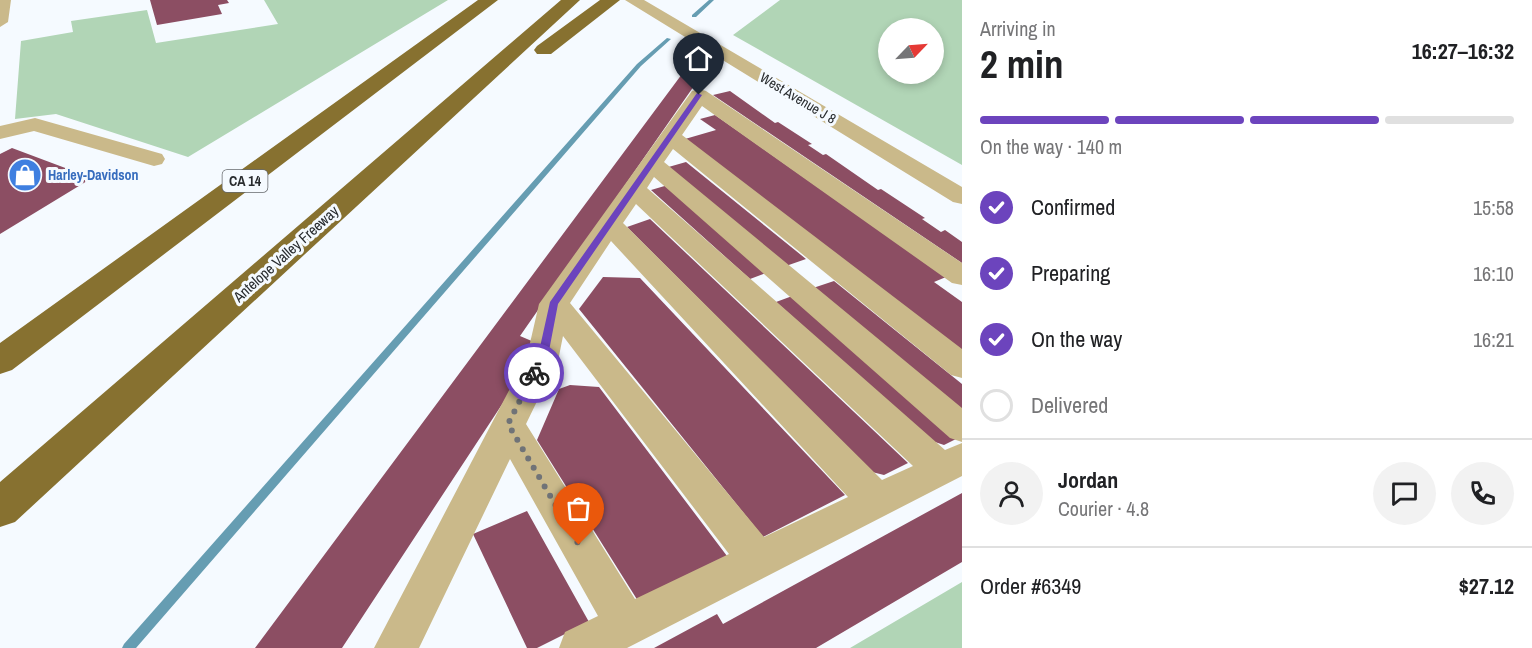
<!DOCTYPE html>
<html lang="en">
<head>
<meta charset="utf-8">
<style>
	:root { --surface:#fff; --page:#f2f2f2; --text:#202124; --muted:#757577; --line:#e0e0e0; --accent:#6c44bd }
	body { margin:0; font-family:"Archivo Narrow",sans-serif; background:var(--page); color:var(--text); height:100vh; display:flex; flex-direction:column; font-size:22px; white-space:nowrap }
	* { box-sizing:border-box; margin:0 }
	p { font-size:20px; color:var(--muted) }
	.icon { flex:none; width:33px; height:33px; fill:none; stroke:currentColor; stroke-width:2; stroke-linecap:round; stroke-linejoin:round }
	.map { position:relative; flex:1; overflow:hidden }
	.panel { display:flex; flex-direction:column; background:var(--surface); width:570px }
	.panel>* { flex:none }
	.needle { width:39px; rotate:65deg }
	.fabs { position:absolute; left:878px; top:18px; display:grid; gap:12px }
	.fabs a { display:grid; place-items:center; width:66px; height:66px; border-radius:50%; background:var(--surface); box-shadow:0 3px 9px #0003; font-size:30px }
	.pin { position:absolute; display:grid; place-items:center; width:51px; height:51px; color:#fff; margin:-62px -26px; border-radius:50% 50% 50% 0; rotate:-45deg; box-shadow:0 0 6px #0007 }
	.pin .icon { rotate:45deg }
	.courier { position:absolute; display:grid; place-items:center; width:60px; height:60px; margin:-30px; border:4px solid #6c44bd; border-radius:50%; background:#fff; color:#222; box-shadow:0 2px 8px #0007 }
	.summary em { font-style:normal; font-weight:700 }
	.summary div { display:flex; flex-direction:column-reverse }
	.summary { display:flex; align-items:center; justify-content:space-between; height:102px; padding:0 18px }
	h1 { font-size:39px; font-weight:700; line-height:45px }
	.bar { display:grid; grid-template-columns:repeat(4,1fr); gap:9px 6px; align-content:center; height:72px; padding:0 18px }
	.bar i { height:8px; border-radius:4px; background:var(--line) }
	.bar .on { background:var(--accent) }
	.bar p { grid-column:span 4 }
	.line { display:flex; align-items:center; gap:15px; padding:0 18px; border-top:2px solid var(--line) }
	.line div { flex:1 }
	.round { display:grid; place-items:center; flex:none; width:63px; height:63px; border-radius:32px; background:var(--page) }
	ol { padding:0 18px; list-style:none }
	li { display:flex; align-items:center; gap:18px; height:66px }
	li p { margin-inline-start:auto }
	li .icon { padding:6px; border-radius:50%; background:var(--accent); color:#fff; stroke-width:4 }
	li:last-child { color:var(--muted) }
	li i { width:33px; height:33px; border:3px solid var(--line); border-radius:50% }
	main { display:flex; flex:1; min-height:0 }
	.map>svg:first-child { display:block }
</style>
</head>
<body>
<main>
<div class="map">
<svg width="962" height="648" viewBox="0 0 962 648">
	<rect width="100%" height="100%" fill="#f5faff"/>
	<path fill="#b1d5b6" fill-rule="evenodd" d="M264 0H448L188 157 56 114 15 119 21 41 73 32 71 21 147 10 156 43 278 24Z
		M780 0H962V165L733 35ZM888 28H933V74H888Z
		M962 582V648H850Z"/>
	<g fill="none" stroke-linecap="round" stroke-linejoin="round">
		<path fill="#669db2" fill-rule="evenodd" d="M709 0H714L696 17H692V15Z
			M667 38 671 39 641 66 136 648H122L124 644 637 64Z"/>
	</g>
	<path fill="#8c4e63" d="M150 0H227L229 3 218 5 222 14 157 25Z
		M685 70 703 73 520 336 541 345 342 648H255Z
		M730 91 775 123 778 122 812 144 808 145 823 155 826 154 878 190 881 189 925 218 922 219 941 232 945 230 962 242V263L713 95Z
		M715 115 946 277 934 282 962 302V351L685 139 716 130 700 119Z
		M12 148 92 178 0 234V154Z
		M686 162 806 259 783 267 665 168Z
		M668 185 769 272 750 279 651 190Z
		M650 219 908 463 884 475 872 472 627 227Z
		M603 277 640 278 845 495 763 537 579 309Z
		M834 281 962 384V417L810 289Z
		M795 295 960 437 944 445 932 441 776 302Z
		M570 385 599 387 727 556 638 601 537 440 559 389Z
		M962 493V562L816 648H654L717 614 723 624Z
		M527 511 589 622 537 648H527L473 534Z"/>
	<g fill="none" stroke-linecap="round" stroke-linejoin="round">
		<path fill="#cab98a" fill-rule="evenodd" d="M0 0H11L8 22 0 27Z
			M625 0H644L962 187V204L953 202Z
			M699 89 706 91 962 263V285L952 283 702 106 682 135 962 349V378L951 375 673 149 664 162 962 408V442L950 438 654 177 647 188 945 450 962 443V476L627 648H559L565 632 598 616 510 459 419 648H374L527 356 539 304 544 297 692 91ZM636 204 913 466 882 480 623 223ZM611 241 848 497 764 537 570 303ZM563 336 729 554 635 599 526 424 559 356Z
			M35 118 162 154 165 159 162 164 154 166 34 131 0 139V126Z"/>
		<path fill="#877130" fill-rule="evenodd" d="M478 0H498L12 370 0 374V343Z
			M561 0H580L15 522 0 527V482Z
			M600 0H620L551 54H537L534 50 537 46Z"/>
	</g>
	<path fill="#6c44bd" d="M697 93 702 95 558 304 548 356 538 376H531L529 373 538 356 550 302Z"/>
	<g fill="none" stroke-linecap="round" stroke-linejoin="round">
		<path stroke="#707377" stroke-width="6" stroke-dasharray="0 10.8" d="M534 373 508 424 579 545"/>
	</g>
	<defs>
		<symbol id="shop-disc" viewBox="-11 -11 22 22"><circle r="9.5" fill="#3f7fe0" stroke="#f5faff"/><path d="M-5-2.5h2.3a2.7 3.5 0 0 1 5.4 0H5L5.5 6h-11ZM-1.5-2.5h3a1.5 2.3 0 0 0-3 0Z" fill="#fff"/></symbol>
	</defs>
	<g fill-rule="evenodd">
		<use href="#shop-disc" x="6" y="156" width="38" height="38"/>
	</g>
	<g text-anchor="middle" stroke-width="6" stroke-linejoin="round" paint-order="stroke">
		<g font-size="14" fill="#282b2e" stroke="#f5faff">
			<text transform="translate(798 98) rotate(31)" y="5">West Avenue J 8</text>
		</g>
		<g font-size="14" font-weight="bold" fill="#366cbe" stroke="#f5faff" text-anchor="start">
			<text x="48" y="180">Harley-Davidson</text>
		</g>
		<rect fill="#f5faff" stroke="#66696d" stroke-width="1.5" x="222.5" y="170" width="45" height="22" rx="4.5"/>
		<g font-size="14" font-weight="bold" fill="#282b2e">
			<text x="245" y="186">CA 14</text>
		</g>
		<g font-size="15" fill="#282b2e" stroke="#f5faff">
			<text transform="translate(286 254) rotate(-42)" y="5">Antelope Valley Freeway</text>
		</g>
	</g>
</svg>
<div class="fabs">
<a><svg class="needle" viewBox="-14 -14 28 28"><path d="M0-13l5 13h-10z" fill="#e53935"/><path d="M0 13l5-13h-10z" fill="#757577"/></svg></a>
</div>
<div class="pin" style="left:579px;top:545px;background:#ea580c"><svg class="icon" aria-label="bag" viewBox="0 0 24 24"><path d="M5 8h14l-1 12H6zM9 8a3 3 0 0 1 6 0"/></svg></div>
<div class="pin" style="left:699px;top:95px;background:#1f2937"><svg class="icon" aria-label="home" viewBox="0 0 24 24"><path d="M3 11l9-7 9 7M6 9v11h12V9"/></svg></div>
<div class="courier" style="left:534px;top:373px"><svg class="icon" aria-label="bike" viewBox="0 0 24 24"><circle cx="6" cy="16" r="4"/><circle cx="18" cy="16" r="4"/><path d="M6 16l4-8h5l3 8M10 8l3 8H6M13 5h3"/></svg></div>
</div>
<section class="panel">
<div class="summary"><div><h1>2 min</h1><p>Arriving in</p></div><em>16:27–16:32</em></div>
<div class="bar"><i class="on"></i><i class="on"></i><i class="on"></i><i></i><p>On the way · 140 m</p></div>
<ol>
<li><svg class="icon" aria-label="check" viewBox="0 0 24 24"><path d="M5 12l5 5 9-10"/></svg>Confirmed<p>15:58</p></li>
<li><svg class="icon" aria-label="check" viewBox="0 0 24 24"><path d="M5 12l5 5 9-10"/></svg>Preparing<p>16:10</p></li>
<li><svg class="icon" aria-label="check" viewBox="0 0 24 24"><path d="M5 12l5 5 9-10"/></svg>On the way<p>16:21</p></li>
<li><i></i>Delivered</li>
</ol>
<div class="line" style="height:108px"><a class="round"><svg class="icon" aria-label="person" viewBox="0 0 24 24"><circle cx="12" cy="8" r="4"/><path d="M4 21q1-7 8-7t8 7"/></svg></a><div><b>Jordan</b><p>Courier · 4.8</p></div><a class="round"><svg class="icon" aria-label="chat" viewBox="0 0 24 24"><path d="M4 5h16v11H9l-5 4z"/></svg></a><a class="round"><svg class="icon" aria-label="phone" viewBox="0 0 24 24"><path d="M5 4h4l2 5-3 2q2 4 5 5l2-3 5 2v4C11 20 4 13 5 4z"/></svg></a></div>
<div class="line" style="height:78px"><div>Order #6349</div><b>$27.12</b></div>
</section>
</main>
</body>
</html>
